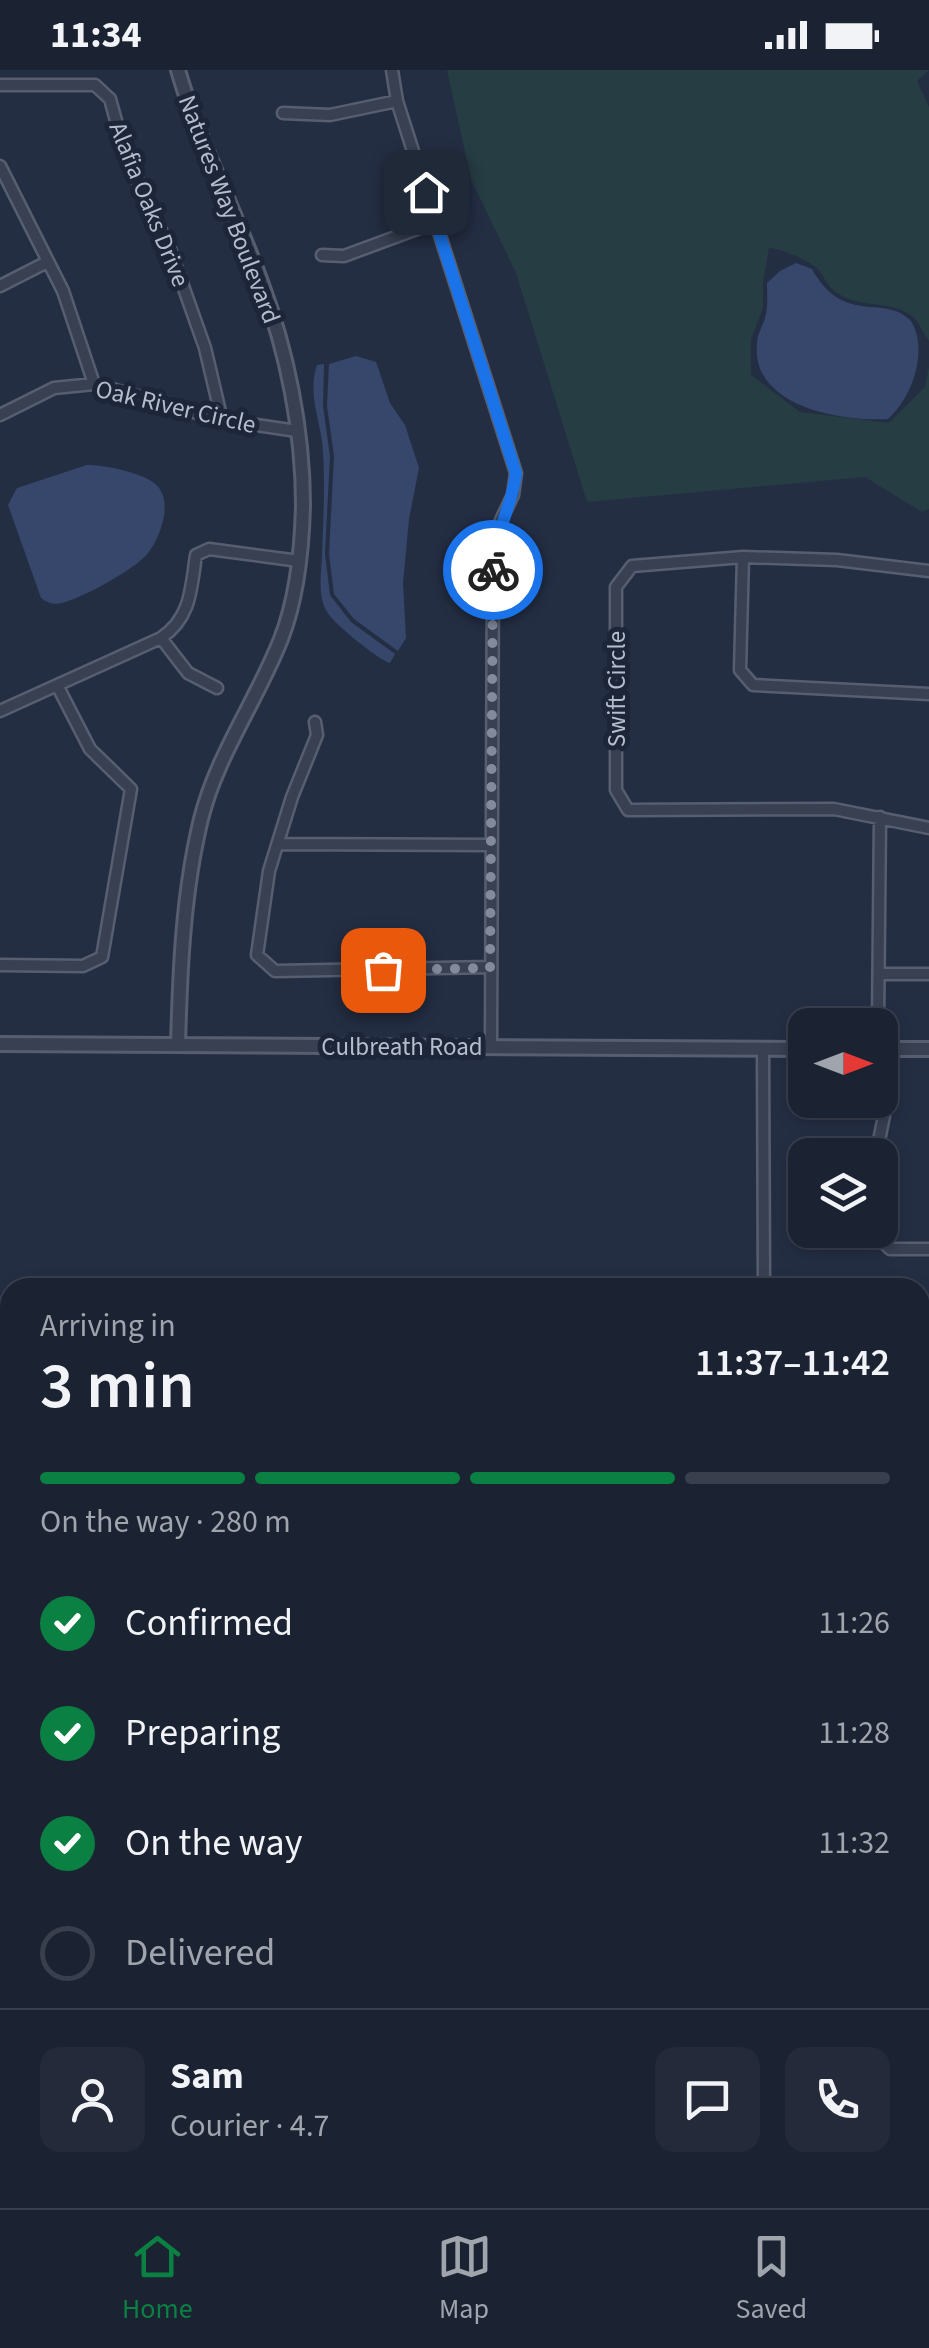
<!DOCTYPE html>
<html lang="en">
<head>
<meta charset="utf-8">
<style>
	:root { --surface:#1b2232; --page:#242a3a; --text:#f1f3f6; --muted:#a0a4ac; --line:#393f4d; --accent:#0b8043 }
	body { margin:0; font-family:"Source Sans 3",sans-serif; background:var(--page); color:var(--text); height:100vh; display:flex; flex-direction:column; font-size:38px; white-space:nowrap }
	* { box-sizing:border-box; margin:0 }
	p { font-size:32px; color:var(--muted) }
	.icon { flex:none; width:55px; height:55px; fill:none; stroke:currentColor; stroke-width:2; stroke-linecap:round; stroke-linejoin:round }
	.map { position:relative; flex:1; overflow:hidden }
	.details { position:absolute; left:0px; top:1208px; width:930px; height:932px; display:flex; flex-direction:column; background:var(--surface); border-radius:30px 30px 0 0; box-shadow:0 5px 15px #0003,0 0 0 2px var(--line) }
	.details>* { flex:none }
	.needle { width:65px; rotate:90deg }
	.buttons { position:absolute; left:788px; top:938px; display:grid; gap:20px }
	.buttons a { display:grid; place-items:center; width:110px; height:110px; border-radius:20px; background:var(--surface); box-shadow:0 5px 15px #0003,0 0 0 2px var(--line); font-size:50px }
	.pin { position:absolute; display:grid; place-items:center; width:85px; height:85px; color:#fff; margin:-42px; border-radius:20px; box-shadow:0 5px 15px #0006 }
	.courier { position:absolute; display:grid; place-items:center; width:100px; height:100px; margin:-50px; border:8px solid #1a73e8; border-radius:50%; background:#fff; color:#222; box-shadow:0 2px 12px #0007 }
	.head em { font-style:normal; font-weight:600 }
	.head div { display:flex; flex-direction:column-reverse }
	.head { display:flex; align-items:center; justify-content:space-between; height:170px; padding:0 40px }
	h1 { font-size:65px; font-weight:600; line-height:75px }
	.bar { display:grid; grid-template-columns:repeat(4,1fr); gap:15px 10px; align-content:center; height:120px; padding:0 40px }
	.bar i { height:12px; border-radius:8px; background:var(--line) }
	.bar .selected { background:var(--accent) }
	.bar p { grid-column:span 4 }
	.line { display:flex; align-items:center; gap:25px; padding:0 40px; border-top:2px solid var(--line) }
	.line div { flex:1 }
	.round { display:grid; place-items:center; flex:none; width:105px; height:105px; border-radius:20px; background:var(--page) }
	ol { padding:0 40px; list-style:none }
	li { display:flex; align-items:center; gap:30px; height:110px }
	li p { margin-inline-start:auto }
	li .icon { padding:10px; border-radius:50%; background:var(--accent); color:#fff; stroke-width:4 }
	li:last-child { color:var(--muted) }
	li i { width:55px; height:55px; border:5px solid var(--line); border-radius:50% }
	.status { display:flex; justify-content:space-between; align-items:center; height:70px; padding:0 50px; background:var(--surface); direction:ltr }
	.status svg { height:28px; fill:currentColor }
	.dock { display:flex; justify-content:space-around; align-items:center; height:140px; border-top:2px solid var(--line); background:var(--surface); font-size:28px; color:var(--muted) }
	.dock a { display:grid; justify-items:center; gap:5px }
	.dock .selected { color:var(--accent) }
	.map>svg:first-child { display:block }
</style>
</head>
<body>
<div class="status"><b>11:34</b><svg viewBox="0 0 49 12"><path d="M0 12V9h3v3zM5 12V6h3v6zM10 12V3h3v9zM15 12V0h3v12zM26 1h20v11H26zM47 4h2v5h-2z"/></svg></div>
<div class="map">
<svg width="929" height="2138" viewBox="0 0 929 2138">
	<rect width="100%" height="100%" fill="#242e43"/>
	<path fill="#263d44" d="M447 0H929L917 11 929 37V271C923 264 919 251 912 246 890 230 859 238 837 223 827 216 825 208 818 199 812 192 778 177 769 178L763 213V238L751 269V305L800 342 889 353 925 317 929 297V439L922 442 865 407 587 432 516 203 471 109Z
		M920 1810H929V2092H920Z"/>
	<path fill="#37476b" d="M796 193 812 199C844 257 885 223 911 251 929 280 912 328 888 349 842 352 751 337 757 274 757 264 764 254 766 244 768 234 767 224 767 213L780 201Z
		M356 286 376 292 390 333 405 355 419 398 409 449 403 513 406 568 398 581 354 549 334 524 329 484 334 386 327 336 329 294Z
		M324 294 323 336 330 386 325 484 330 525 351 552 395 584 390 593C379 590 331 552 326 540 318 526 321 503 322 487 323 450 326 408 322 371 318 344 308 321 317 295Z
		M87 395C104 395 149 403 159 418 172 435 160 468 148 483 136 499 82 528 62 533 53 535 48 533 41 528L8 435 17 418Z"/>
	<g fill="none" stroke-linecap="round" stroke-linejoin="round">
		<defs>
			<path id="minor" d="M392 0 397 31 516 403 513 425 501 450 493 492 491 977
				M0 15H95L110 29 125 83 171 182 205 278 222 350
				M283 43 330 45 397 31
				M0 96 63 221 94 314
				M322 185 344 186 436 152
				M0 216 47 192
				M0 345 54 318 94 314 222 350 297 361
				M743 487 740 600 753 615 929 624
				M929 501 837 490 743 487 632 496 616 517V720L628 740 834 739 929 758
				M161 568 188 603 217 618
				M0 641 161 568C191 548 191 519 196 485L209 479 299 491
				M315 652 317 665 292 727 269 801 257 885 275 901 491 897
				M279 774 490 775
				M0 895 83 896 102 887 131 719 90 679 58 617
				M879 904H929
				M878 955 880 747
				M763 979 764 1218
				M876 1085 884 1046 883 979 880 972
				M871 1160 890 1179H929
				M920 1530 927 1523
				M0 1953H10
				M621 2130 622 2138
				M917 2130V2138
				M67 2138V2130"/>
			<path id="tertiary" d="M0 974 805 979
				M178 975C180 900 183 823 201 749 217 685 257 630 281 569 297 528 302 479 303 435 303 360 287 281 261 212 235 140 199 73 178 0
				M880 979H929"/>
		</defs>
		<use href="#minor" stroke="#565e70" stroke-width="15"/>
		<use href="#tertiary" stroke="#565e70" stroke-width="18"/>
		<use href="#minor" stroke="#384052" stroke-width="10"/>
		<use href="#tertiary" stroke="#384052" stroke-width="12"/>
	</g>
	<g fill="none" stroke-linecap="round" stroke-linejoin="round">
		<path stroke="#828a9c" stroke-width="10" stroke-dasharray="0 18" d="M383 900 490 898 493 500"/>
		<path stroke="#1a73e8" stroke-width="12" d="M426 122 516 403C512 437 494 464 493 500"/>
	</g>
	<g text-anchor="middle" stroke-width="10" stroke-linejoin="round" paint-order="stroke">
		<g font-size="25" fill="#b5bccc" stroke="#1d2538">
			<text transform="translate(150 134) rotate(68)" y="9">Alafia Oaks Drive</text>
			<text transform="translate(230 139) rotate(69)" y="9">Natures Way Boulevard</text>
			<text transform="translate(176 336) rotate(13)" y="9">Oak River Circle</text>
			<text transform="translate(616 619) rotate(-90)" y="9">Swift Circle</text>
			<text x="402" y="985">Culbreath Road</text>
		</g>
	</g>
</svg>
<div class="buttons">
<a><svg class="needle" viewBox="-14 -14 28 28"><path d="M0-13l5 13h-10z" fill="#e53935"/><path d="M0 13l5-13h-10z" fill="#a0a4ac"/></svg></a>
<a><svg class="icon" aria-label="layers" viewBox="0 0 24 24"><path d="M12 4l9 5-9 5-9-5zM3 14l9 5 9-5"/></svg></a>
</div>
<div class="pin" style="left:383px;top:900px;background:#ea580c"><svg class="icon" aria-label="bag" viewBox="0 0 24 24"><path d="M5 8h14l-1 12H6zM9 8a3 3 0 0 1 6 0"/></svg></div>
<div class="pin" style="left:426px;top:122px;background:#1f2937"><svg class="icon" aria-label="home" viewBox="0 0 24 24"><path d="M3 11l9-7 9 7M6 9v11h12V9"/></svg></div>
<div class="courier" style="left:493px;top:500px"><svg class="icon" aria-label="bike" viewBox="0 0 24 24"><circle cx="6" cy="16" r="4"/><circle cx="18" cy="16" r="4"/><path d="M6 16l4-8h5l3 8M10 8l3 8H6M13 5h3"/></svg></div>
<section class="details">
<div class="head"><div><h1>3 min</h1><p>Arriving in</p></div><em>11:37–11:42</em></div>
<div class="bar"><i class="selected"></i><i class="selected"></i><i class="selected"></i><i></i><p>On the way · 280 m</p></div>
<ol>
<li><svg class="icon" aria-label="check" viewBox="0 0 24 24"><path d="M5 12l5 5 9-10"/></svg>Confirmed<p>11:26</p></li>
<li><svg class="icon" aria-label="check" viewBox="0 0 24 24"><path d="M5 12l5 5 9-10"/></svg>Preparing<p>11:28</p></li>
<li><svg class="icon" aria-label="check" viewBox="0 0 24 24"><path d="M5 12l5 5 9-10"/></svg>On the way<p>11:32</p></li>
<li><i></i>Delivered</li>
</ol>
<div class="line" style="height:180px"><a class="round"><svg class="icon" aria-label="person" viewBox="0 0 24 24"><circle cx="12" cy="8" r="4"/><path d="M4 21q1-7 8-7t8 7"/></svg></a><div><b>Sam</b><p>Courier · 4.7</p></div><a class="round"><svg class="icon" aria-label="chat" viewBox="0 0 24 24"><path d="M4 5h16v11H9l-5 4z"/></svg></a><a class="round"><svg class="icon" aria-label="phone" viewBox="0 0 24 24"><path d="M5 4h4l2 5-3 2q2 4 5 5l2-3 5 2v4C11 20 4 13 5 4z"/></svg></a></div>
</section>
</div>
<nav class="dock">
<a class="selected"><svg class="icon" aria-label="home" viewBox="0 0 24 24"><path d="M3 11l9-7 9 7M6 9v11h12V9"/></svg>Home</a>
<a><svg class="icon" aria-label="map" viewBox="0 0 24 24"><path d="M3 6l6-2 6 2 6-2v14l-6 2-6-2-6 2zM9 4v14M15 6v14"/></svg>Map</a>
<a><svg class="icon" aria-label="saved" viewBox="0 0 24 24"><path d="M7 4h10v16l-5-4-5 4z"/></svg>Saved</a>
</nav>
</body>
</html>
